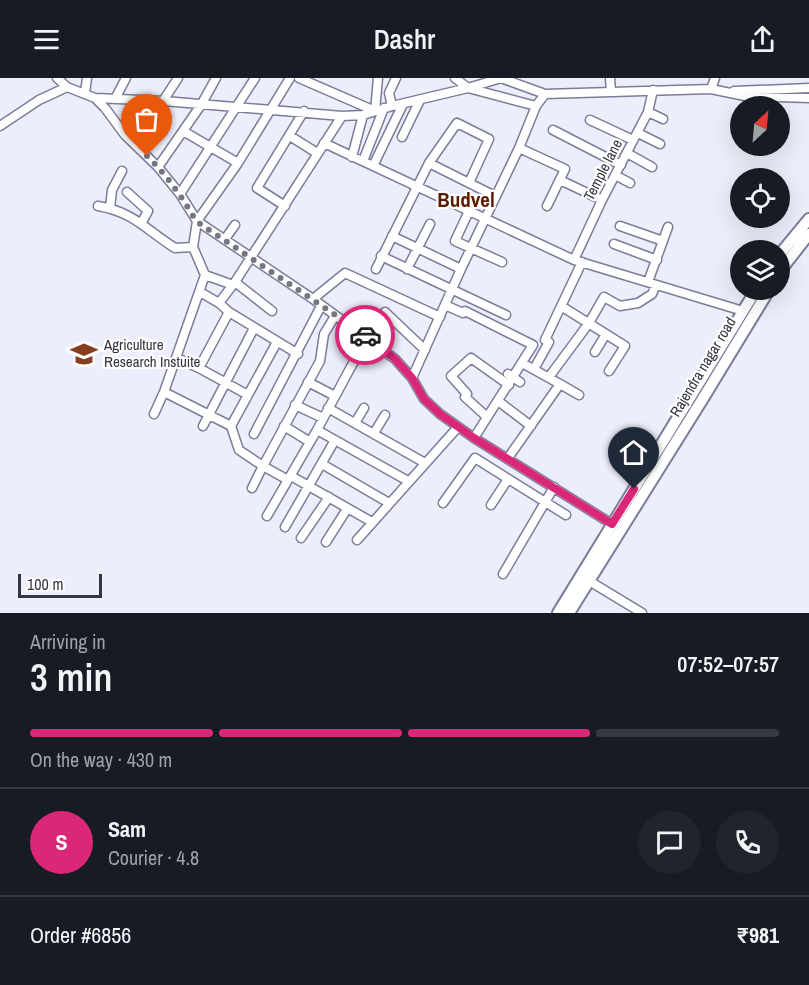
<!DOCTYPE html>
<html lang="en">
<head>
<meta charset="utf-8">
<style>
	:root { --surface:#171b24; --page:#20242c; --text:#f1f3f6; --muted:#9ea1a6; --line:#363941; --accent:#db2777 }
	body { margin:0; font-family:"Archivo Narrow",sans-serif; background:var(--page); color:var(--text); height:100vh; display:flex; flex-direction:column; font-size:22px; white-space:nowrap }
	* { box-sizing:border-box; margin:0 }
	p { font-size:20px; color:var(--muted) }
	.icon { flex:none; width:33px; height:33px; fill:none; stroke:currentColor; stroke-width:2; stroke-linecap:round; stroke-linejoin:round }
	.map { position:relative; height:535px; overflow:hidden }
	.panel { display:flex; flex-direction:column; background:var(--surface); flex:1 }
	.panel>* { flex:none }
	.needle { width:39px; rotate:26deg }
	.tools { position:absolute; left:730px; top:18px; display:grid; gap:12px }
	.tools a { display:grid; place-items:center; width:60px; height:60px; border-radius:50%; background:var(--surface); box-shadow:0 6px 24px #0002; font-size:30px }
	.scale { position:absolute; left:18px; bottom:15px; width:84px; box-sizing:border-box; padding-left:6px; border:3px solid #343541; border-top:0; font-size:16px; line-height:21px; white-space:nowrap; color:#343541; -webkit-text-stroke:4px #fff; paint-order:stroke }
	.pin { position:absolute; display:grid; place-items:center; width:51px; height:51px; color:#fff; margin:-62px -26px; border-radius:50% 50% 50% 0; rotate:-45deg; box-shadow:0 0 6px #0007 }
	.pin .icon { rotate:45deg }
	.courier { position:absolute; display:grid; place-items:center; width:60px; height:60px; margin:-30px; border:4px solid #db2777; border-radius:50%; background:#fff; color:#222; box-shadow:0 2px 8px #0007 }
	.headline em { font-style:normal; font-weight:600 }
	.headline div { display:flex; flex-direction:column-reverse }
	.headline { display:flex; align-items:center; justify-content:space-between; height:102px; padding:0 30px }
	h1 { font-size:39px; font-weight:600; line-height:45px }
	.bar { display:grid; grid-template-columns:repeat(4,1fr); gap:9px 6px; align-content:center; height:72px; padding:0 30px }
	.bar i { height:8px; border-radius:4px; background:var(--line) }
	.bar .selected { background:var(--accent) }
	.bar p { grid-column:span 4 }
	.line { display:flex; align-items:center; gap:15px; padding:0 30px; border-top:2px solid var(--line) }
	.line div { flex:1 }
	.round { display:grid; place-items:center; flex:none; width:63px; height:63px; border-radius:32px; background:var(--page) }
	header { display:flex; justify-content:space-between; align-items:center; height:78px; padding:0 30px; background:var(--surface); font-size:27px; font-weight:600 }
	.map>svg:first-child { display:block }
</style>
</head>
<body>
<header><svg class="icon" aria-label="menu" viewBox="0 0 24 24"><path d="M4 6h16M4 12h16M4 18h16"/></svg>Dashr<svg class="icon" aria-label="share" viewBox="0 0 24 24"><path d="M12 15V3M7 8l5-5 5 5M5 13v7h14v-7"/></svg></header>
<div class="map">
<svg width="809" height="535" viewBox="0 0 809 535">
	<rect width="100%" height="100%" fill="#edeefb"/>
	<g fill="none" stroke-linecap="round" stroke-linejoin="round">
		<defs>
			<path id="minor" d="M57 0 67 9
				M299 0 375 33 378 0
				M455 0 468 10 501 0
				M501 0 545 16
				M610 0 611 14
				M711 11 715 0
				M734 13 809 10
				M85 15 87 0
				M95 20 164 23 342 38 363 37 392 28 468 10 536 28 545 16 711 11 745 18 809 20
				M115 21 126 0
				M392 28 389 15 396 0
				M648 34 663 41
				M590 42 633 62
				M0 48 39 22 67 9 95 20 105 30 125 57 158 89 180 116 197 143 313 221 395 281 412 300 424 321 440 336 474 360 612 446
				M553 52 621 87
				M183 53 238 85
				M638 55 660 66
				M290 58 317 75
				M402 59 420 22
				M324 65 574 182 743 233
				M135 66 178 0
				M519 70 565 91 547 128
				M627 75 652 89
				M352 79 363 37
				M363 83 384 30
				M429 85 495 118
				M373 88 403 26
				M158 89 201 27 216 0
				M615 97 630 105
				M560 102 602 122
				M127 114 148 133 142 144
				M180 116 255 0
				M98 128C134 134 146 152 175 170L193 169
				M285 128 257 110 304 33
				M110 130 112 112 122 93
				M469 133 455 163 502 184
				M620 148 663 163
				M392 158 461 191
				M225 161 235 147
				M614 166 657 182
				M381 178 506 237
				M574 182 602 122 648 34 653 12
				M376 191 429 85 457 45 489 61 469 105
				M407 191 430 146
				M205 197 233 207
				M235 204 342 38
				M648 204 668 149
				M200 214 219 225
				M313 221 345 195 440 239
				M445 227 463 235 465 233 533 267 474 360
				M561 228 625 268 609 293
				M272 233 235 204 219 225 229 234 298 276
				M229 234 199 290 248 317
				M364 257 385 234 425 272
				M595 274 606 256
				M177 280 199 290
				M534 291 549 264 545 262 582 184
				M508 296 520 304
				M549 299 589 245 604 219 620 228 638 225 652 216 656 207
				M412 300 461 191 519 70 536 28
				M308 304 335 318
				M560 306 579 317
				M498 323 531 348
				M295 327 323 340
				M328 330 425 385
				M154 336 164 314
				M487 339 465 319 467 316 451 298 471 280 509 307
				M355 345 364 330
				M203 348 254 250
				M231 348 277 264
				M284 348 310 364
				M317 352 408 403
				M374 355 385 337
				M254 356 321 228
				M508 380 560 306 522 285
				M322 386 389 425
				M291 398 372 444
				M288 402 263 388 320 283 324 256 335 238
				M252 410 263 388 239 372 231 348 164 314 205 197 193 169 197 143 238 85 290 0
				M443 425 475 380 566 437
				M491 427 508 401
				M267 438 317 352 367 259
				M285 449 335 362
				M301 460 329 419
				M357 462 458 349
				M326 464 347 431
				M503 496 554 409
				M586 501 642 535"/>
			<path id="major" d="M780 176 809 141
				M780 193 809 156
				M558 535 756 212
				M569 535 702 322 769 212"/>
		</defs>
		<use href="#minor" stroke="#7a7d99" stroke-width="11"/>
		<use href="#major" stroke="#7a7d99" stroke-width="14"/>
		<use href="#minor" stroke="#fff" stroke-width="8"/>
		<use href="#major" stroke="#fff" stroke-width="10"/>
	</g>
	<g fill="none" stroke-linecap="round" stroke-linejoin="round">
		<path stroke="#757682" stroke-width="6" stroke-dasharray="0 10.8" d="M147 78C167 97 182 119 196 143L365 257"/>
		<path stroke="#db2777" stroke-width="8" d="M365 257 395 281 412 300 424 321 440 336 474 360 612 446 634 411"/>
	</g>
	<defs>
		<symbol id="university-bare" viewBox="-9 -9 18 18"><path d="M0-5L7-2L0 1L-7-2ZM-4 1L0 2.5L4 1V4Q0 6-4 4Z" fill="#873f22" stroke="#fff" stroke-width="2.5" paint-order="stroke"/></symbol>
	</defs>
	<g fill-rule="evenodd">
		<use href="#university-bare" x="65" y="257" width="38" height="38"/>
	</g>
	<g text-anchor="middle" stroke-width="4.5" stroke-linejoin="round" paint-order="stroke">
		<g font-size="15" fill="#343541" stroke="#fff">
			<text transform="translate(603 92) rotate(-63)" y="5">Temple lane</text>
			<text transform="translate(703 289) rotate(-59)" y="5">Rajendra nagar road</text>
		</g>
		<g font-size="15" fill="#343541" stroke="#fff" text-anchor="start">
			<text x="104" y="272">Agriculture<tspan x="104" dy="17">Research Instuite</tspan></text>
		</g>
		<g font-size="21" font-weight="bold" fill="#5b1c00" stroke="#fff">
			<text x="466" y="129">Budvel</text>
		</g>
	</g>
</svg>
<div class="tools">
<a><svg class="needle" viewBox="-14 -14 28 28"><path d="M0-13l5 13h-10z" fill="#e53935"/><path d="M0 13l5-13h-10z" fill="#9ea1a6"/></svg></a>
<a><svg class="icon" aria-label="locate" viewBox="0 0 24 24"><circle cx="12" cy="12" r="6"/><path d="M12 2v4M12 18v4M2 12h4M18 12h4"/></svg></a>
<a><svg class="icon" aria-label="layers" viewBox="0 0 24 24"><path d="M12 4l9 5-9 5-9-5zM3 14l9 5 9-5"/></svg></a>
</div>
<div class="scale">100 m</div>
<div class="pin" style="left:147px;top:78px;background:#ea580c"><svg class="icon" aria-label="bag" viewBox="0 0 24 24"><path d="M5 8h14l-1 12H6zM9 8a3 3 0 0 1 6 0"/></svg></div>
<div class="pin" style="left:634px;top:411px;background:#1f2937"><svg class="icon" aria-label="home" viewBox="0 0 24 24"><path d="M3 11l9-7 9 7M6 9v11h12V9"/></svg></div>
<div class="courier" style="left:365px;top:257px"><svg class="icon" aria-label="car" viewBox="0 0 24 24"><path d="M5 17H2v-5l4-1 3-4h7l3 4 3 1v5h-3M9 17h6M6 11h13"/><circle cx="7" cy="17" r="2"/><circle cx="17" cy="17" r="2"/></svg></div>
</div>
<section class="panel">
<div class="headline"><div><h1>3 min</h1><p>Arriving in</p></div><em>07:52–07:57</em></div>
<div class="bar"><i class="selected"></i><i class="selected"></i><i class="selected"></i><i></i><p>On the way · 430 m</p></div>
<div class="line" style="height:108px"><b class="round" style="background:var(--accent);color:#fff">S</b><div><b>Sam</b><p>Courier · 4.8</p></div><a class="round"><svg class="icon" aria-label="chat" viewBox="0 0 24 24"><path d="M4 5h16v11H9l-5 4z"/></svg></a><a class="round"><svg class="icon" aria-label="phone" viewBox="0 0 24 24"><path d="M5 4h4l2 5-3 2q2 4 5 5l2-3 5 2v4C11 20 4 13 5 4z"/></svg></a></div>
<div class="line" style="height:78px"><div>Order #6856</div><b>₹981</b></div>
</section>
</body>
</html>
